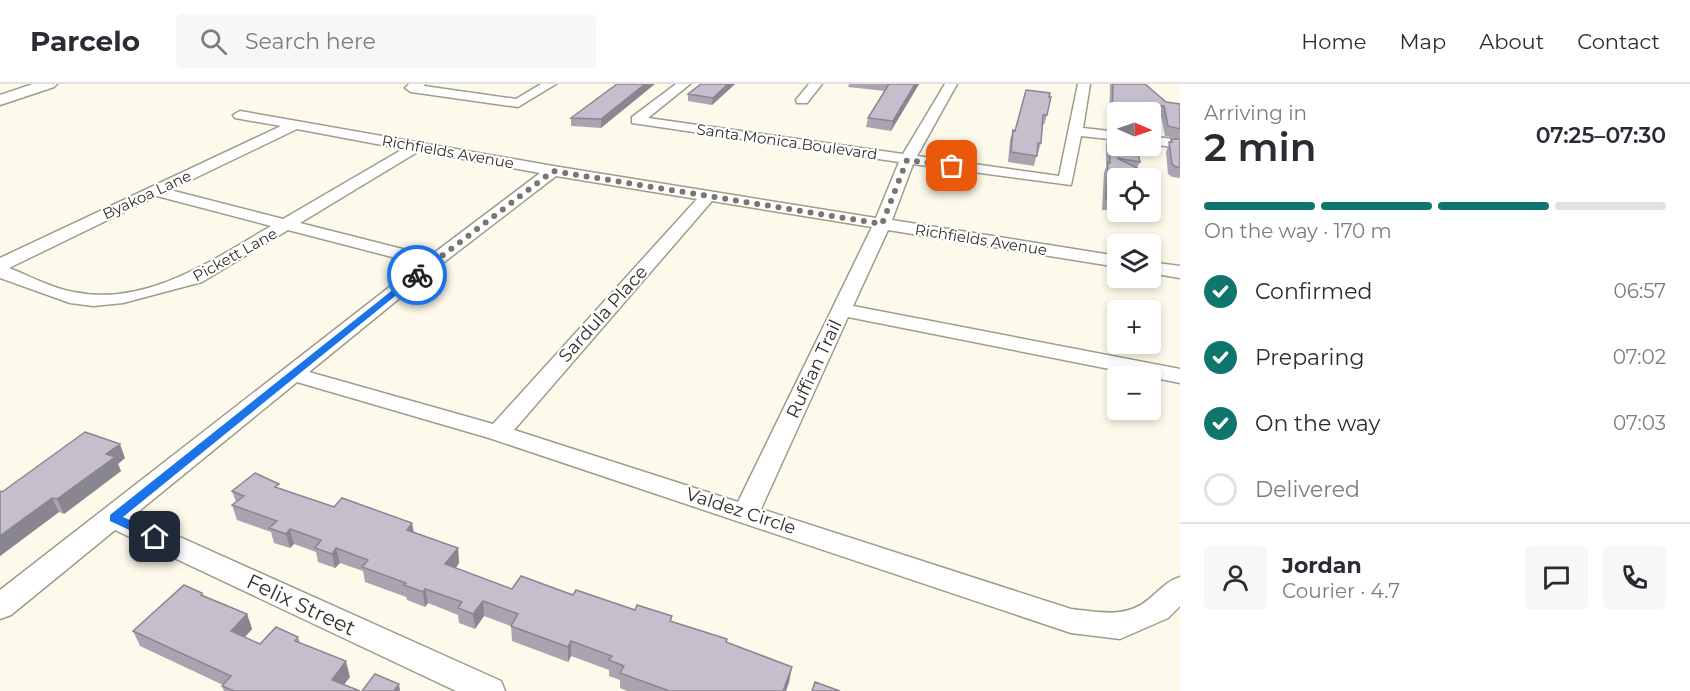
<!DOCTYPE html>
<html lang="en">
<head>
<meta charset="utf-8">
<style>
	:root { --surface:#fff; --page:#f7f7f7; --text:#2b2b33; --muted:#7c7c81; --line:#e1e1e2; --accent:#0f766e }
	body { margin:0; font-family:Montserrat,sans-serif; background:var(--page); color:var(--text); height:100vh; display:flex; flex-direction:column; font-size:22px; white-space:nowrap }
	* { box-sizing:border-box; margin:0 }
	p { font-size:20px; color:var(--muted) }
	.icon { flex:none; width:33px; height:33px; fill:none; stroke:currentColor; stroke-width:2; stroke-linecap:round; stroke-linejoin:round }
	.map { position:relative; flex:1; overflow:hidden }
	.side { display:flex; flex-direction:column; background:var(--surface); width:510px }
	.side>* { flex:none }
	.needle { width:39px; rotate:92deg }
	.controls { position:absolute; left:1107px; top:18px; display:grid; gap:12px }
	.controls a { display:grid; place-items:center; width:54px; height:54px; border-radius:6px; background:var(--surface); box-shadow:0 3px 9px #0003; font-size:30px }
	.pin { position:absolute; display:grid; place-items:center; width:51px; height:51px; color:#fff; margin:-26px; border-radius:12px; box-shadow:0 3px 9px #0006 }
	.courier { position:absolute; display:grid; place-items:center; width:60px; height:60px; margin:-30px; border:4px solid #1a73e8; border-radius:50%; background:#fff; color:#222; box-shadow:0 2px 8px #0007 }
	.head em { font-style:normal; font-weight:600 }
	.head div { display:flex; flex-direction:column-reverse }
	.head { display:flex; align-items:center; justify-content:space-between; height:102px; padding:0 24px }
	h1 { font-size:39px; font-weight:600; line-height:45px }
	.bar { display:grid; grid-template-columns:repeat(4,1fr); gap:9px 6px; align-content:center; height:72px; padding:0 24px }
	.bar i { height:8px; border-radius:4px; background:var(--line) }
	.bar .current { background:var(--accent) }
	.bar p { grid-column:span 4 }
	.line { display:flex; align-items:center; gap:15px; padding:0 24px; border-top:2px solid var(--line) }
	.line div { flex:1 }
	.round { display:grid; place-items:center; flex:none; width:63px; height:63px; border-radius:6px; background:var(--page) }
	ol { padding:0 24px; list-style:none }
	li { display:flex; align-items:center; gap:18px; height:66px }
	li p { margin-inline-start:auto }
	li .icon { padding:6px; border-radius:50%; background:var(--accent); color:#fff; stroke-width:4 }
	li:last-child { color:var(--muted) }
	li i { width:33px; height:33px; border:3px solid var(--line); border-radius:50% }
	header { display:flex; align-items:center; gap:36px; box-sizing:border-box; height:84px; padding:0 30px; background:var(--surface); border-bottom:2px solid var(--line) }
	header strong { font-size:28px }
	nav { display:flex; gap:33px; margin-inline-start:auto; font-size:21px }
	.search { width:420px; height:54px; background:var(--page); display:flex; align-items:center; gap:15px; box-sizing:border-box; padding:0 21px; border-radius:6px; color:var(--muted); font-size:22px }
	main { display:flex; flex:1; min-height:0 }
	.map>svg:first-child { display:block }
</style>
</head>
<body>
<header>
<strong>Parcelo</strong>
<div class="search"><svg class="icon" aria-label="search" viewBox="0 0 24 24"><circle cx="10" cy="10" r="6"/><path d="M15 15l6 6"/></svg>Search here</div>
<nav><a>Home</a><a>Map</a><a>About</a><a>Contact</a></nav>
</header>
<main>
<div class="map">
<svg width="1180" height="607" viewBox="0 0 1180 607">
	<rect width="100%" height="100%" fill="#fdfaeb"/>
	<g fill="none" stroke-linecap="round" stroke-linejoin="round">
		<defs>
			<path id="minor" d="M409 0H425L424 2 516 15 541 0H556L518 23 411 8 405 4Z
				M676 0H690L648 34 903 70 945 0H957L917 72 1059 92 1078 0H1090L1083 44 1118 48V56L1081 52 1071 101 913 80 892 136 1118 172V183L888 146 853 222 1180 285V299L848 233 761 425 1071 525C1099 528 1126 535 1149 515 1160 506 1167 497 1180 493V522L1168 534 1120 555 1071 549 489 354 297 298 133 432 501 597 505 607H456L115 446 11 531 0 535V506L419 180 288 146 202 198 123 219 93 222 70 219 0 194V174L281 42 235 34 233 31 240 27 553 82 876 134 899 78 632 39V33ZM297 45 403 65 283 135 170 106ZM419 67 540 89 430 172 300 139ZM556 92 697 115 493 340 309 288 439 182ZM157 112 271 142C213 176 146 223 74 208 51 204 30 192 9 184ZM712 117 872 143 738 418 514 346Z
				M809 0H822L807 19H797L796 16Z
				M1150 52 1180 56V64L1150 60Z
				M1150 178 1180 182V194L1150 189Z"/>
			<path id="tertiary" d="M33 0H57L54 3 0 21V11Z"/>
		</defs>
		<use href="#minor" stroke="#9f9c8e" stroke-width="3"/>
		<use href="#tertiary" stroke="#9f9c8e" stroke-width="3"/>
		<use href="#minor" fill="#fff" fill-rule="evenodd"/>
		<use href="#tertiary" fill="#fff" fill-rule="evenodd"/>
	</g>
	<path fill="#a9a4b0" d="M617 0 601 44 571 42V34Z
		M701 0H735L712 21 688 17V10Z
		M849 0H919L891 47 866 43 868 34 885 7 848 3Z
		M1110 0H1145L1166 18 1180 20V94L1172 93 1168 90 1166 68 1171 55H1180L1165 52 1161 32 1150 30V28H1118V46L1109 45Z
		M1026 6 1047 31 1044 41 1043 40 1041 59 1038 69H1037L1034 82 1008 78 1010 56 1013 46 1015 47Z
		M1109 50 1140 78 1137 84 1118 94V126H1102L1104 89 1106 83V60Z
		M125 374 118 380 121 387 105 399 64 430 59 428 0 472V407L2 408Z
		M281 405 414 448 458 464 459 479 456 484 512 505 573 511 635 526 672 532 671 537 727 555V559L792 583 789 598 786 607H627L620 604V596L609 592V586L571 572 568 578 512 557 511 542 484 532 475 545 459 539 458 531 428 519 425 523 407 516 406 513 365 498 363 487 340 479 335 484 318 478 316 468 294 460 290 464 274 459 271 448 237 436 232 421 236 418 232 407Z
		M202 509 204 512 247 530 252 545 245 553 260 560 298 553 300 559 350 593 344 600 360 607H224L222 602 223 601 140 562 133 547Z"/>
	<path fill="#8a8690" d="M645 0H655L601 44V35Z
		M728 0H735L712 21 713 14Z
		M915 0H919L891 47 893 37Z
		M120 360 125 374 118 380 121 387 64 430 57 415 106 370Z
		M52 414 59 428 0 472V452Z
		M412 439 415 454 407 446Z
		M290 445 294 460 290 464 286 450Z
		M336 464 340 479 335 484 332 470Z
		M458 464 459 479 447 495 445 480Z
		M425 505 428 519 425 523 423 508Z
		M483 517 484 532 475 545 473 530Z
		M247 530 252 545 237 562 231 547Z
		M571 557V572L568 578V563Z
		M346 577 350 593 339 607 332 596Z
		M792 583 789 598 786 607H783Z
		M399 600 400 607H394Z"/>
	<path fill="#c5bfcd" stroke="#8a8690" stroke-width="1.5" d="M617 0H645L601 35 571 34Z
		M701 0H728L713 14 688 10Z
		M889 0H915L893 37 868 34Z
		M1113 0H1145L1166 18 1180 20V45L1168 42 1164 22 1134 19V28H1118V36L1112 35Z
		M1026 6 1050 9 1049 13H1051L1047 31H1043L1041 59H1038L1037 72 1011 68 1013 46 1015 47Z
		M1118 48V62H1136L1140 78 1117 74 1139 85 1140 94H1118V115H1106L1108 78 1110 79 1109 50Z
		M1171 55H1180V83H1176L1172 80 1169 58H1172Z
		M85 348 120 360 106 370 115 373 57 415 52 414 0 452V407L2 408Z
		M255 389 279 400 275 403 334 423 342 414 412 439 407 446 458 464 445 480 512 505 521 492 573 511 576 506 635 526 637 521 672 532 670 537 727 555 726 558 792 583 783 607H666L667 606 620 589 624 582 609 576 612 572 571 557 568 563 511 542 518 530 483 517 473 530 458 524 462 518 425 505 423 508 404 501 406 499 362 483 368 476 336 464 332 470 315 464 321 456 290 445 286 450 269 444 277 437 232 421 244 412 232 407Z
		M184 501 202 509 201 511 247 530 231 547 260 560 276 543 298 553 295 557 346 577 332 596 360 607H234L222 602 231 592 133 547Z
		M375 590 399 600 394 607H362Z
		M815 598 840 607H812Z"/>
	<path fill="#1a73e8" d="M414 189 421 191 123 433 160 450V456H151L110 437V431Z"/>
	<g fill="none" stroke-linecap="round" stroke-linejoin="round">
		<path stroke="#78766d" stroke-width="6" stroke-dasharray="0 10.8" d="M417 191 553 87 882 140 907 76 952 82"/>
	</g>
	<g text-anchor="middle" stroke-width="4.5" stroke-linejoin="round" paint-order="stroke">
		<g font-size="15" fill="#302f29" stroke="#fff">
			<text transform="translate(787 58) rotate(8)" y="5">Santa Monica Boulevard</text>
			<text transform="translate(448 68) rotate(10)" y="5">Richfields Avenue</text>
			<text transform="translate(147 111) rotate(-25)" y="5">Byakoa Lane</text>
			<text transform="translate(981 156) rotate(9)" y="5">Richfields Avenue</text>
			<text transform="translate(235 171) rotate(-29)" y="5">Pickett Lane</text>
		</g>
		<g font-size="18" fill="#302f29" stroke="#fff">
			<text transform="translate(603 230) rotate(-48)" y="6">Sardula Place</text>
			<text transform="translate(814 285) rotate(-65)" y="6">Ruffian Trail</text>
			<text transform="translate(741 427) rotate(18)" y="6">Valdez Circle</text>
		</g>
		<g font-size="21" fill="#302f29" stroke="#fff">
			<text transform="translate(301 521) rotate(25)" y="7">Felix Street</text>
		</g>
	</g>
</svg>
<div class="controls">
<a><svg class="needle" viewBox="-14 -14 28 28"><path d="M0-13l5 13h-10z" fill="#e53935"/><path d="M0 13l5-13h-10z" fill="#7c7c81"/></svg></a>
<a><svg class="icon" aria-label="locate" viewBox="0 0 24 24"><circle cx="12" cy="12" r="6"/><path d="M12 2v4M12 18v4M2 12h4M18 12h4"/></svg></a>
<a><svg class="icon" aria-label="layers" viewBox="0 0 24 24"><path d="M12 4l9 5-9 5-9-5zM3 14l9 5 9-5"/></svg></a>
<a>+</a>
<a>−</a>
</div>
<div class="pin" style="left:952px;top:82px;background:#ea580c"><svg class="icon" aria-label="bag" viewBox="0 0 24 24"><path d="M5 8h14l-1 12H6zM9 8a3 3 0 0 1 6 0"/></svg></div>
<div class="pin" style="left:155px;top:453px;background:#1f2937"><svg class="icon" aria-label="home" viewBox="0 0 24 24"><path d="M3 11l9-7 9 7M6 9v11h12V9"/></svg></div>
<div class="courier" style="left:417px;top:191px"><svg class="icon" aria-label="bike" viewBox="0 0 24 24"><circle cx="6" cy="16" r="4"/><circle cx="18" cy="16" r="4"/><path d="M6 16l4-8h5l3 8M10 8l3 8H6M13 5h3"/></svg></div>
</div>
<section class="side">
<div class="head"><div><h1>2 min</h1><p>Arriving in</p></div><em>07:25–07:30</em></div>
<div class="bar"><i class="current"></i><i class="current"></i><i class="current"></i><i></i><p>On the way · 170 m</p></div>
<ol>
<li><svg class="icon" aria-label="check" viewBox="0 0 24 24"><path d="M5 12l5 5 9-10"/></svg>Confirmed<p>06:57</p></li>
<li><svg class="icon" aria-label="check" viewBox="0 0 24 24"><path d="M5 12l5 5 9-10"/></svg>Preparing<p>07:02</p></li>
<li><svg class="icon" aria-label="check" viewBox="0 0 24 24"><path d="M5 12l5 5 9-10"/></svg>On the way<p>07:03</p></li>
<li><i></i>Delivered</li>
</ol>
<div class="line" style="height:108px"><a class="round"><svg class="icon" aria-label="person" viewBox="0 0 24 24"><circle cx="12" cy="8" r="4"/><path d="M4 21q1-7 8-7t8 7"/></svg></a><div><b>Jordan</b><p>Courier · 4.7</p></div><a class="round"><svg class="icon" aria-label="chat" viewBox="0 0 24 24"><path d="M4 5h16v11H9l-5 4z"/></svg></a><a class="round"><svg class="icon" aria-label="phone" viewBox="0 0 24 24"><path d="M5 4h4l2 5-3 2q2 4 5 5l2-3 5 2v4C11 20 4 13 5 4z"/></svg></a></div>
</section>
</main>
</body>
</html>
